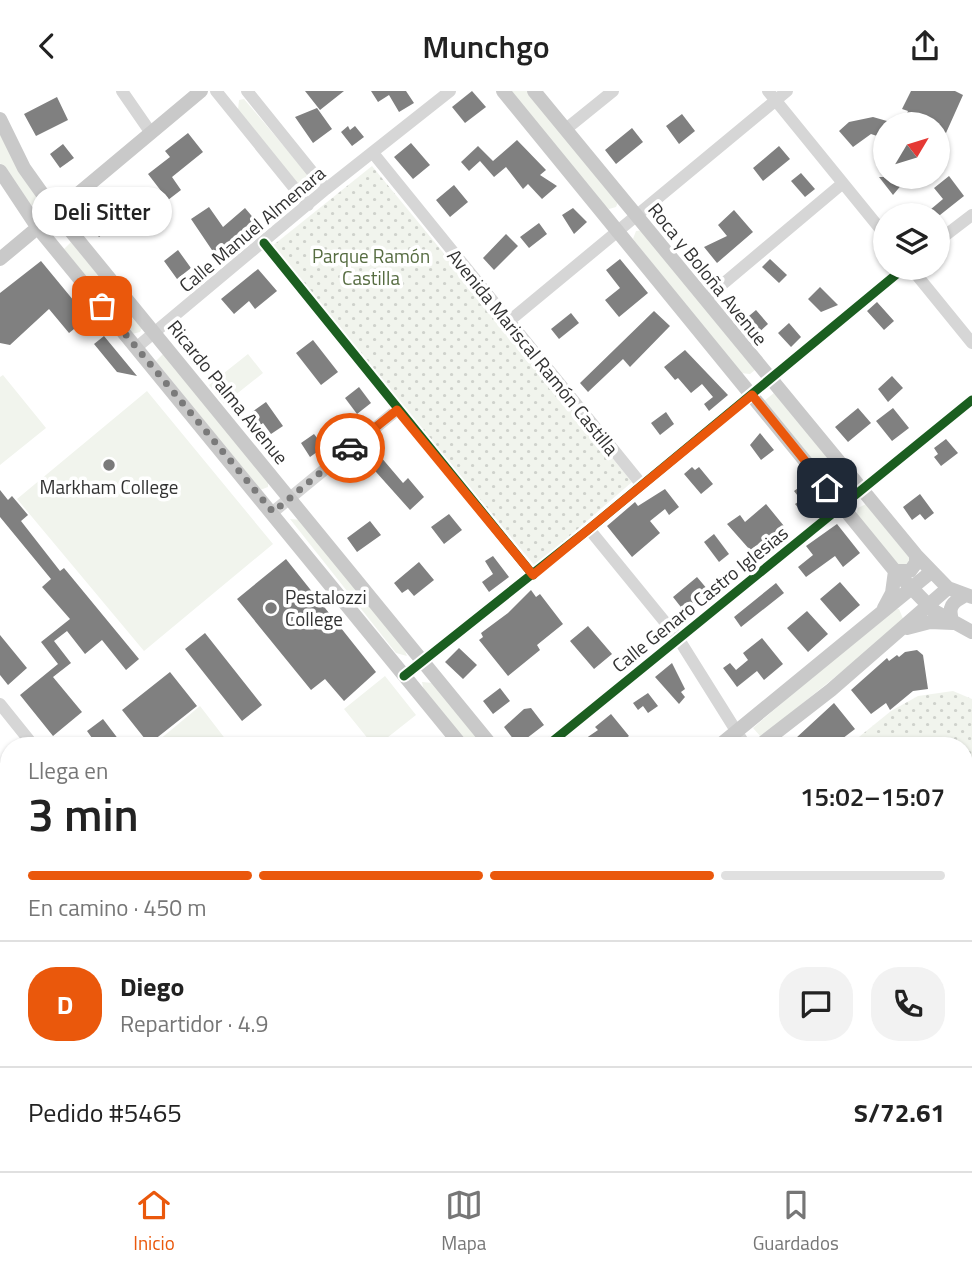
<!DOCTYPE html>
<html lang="es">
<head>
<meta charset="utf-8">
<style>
	:root { --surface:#fff; --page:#f2f2f2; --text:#222; --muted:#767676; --line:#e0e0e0; --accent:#ea580c }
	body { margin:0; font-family:"Titillium Web",sans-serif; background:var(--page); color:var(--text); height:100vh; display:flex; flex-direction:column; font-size:26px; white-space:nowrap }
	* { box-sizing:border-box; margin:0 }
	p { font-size:23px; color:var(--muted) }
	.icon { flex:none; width:38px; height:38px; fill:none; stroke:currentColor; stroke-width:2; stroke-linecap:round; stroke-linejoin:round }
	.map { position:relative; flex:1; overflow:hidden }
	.drawer { position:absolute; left:0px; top:646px; width:973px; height:436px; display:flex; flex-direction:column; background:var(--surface); border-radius:28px 28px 0 0; box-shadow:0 2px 5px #0004 }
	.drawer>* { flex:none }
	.needle { width:46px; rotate:52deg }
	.buttons { position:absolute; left:873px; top:21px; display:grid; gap:14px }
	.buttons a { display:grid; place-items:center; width:77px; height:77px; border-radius:50%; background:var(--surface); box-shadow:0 2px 5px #0004; font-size:35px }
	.pin { position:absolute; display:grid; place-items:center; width:60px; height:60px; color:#fff; margin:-30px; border-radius:14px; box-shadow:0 4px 10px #0006 }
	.courier { position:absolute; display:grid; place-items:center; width:70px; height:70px; margin:-35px; border:5px solid #ea580c; border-radius:50%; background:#fff; color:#222; box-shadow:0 2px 9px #0007 }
	.bubble { position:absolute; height:49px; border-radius:24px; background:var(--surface); box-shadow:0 2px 5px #0004; font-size:23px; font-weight:600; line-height:49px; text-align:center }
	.summary em { font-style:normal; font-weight:600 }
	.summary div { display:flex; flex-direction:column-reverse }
	.summary { display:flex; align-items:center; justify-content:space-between; height:119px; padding:0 28px }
	h1 { font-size:46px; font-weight:600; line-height:52px }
	.bar { display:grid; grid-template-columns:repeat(4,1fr); gap:10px 7px; align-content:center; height:84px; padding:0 28px }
	.bar i { height:9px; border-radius:5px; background:var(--line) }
	.bar .current { background:var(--accent) }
	.bar p { grid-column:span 4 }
	.line { display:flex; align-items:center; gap:18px; padding:0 28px; border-top:2px solid var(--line) }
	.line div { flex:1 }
	.round { display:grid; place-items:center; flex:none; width:74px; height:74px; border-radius:28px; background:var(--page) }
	header { display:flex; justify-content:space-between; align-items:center; height:91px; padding:0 28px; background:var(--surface); font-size:32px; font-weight:600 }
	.tab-bar { display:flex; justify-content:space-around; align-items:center; height:98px; border-top:2px solid var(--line); background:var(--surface); font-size:19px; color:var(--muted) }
	.tab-bar a { display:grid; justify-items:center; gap:4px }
	.tab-bar .current { color:var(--accent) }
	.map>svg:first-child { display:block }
</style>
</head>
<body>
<header><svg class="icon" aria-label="back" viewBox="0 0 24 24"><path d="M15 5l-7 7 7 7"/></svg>Munchgo<svg class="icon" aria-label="share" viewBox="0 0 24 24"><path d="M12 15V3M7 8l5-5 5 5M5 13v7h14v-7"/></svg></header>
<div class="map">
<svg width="972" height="1080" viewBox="0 0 972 1080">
	<defs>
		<pattern id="park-dots" width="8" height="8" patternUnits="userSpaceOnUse" patternTransform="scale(1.75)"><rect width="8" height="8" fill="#f1f4ed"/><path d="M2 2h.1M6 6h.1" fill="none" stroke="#cfd2cc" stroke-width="1.8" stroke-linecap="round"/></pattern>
	</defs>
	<rect width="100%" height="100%" fill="#fff"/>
	<path fill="#f1f4ed" d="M507 0H528L618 111 616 116 609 118 603 113Z
		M244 8 310 86V94L301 97 238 19 239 9Z
		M0 43 38 109 31 115 22 109 0 72Z
		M644 139 755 279 750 283 740 282 633 148 636 140Z
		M71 151 142 237 140 241 132 243 64 158Z
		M164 262 268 390V396L260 399 156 270Z
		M248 263 263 282 224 313 209 294Z
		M3 284 46 337 0 374V286Z
		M147 300 273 453 144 560 17 408Z
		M774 302 843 385 844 393 837 398 764 310Z
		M866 413 911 469 900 478 856 425 858 417Z
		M290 428 302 429 403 555 407 565 396 562Z
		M892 517 899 518 904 530 761 646 753 637Z
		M385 585 416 624 378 654H373L344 618Z
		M422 591 433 592 484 654H468L424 600Z
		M200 615 230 654H153Z"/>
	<path fill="url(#park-dots)" d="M372 75 632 391 535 475 271 156Z
		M953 600 972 608V724L964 722V654H849L891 620 918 605Z"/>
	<path fill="#808080" d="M305 0H344L320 19Z
		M371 0H406L414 12 399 21 389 4 378 11Z
		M472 0 486 16 465 32 452 16Z
		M911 0H955L963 4 946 42 938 38V33H922L905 26 908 20 902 18Z
		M57 6 68 29 36 45 24 23Z
		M317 17 332 38 313 52 295 26Z
		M682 23 695 40 679 53 666 35Z
		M873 26 887 30 886 48 871 43 853 56 839 40 849 31Z
		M348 35 350 39 355 35 364 46 352 55 341 41Z
		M632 37 643 51 616 73 605 59Z
		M188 42 203 61 172 86 181 99 168 109 148 83 170 66 165 60Z
		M517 49 546 79 540 84 557 95 542 108 528 93 523 98 506 76 494 86 480 70 469 80 461 71 478 55 493 70Z
		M411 52 430 74 413 88 394 66Z
		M63 53 74 67 60 77 50 63Z
		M779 55 790 68 763 90 753 77Z
		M801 82 815 98 805 106 791 90Z
		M949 85 964 105 940 124H924L943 108 934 97Z
		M879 86H908L893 104Z
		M454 94 468 111 450 126 436 109Z
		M124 102 140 122 129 131 124 126 99 146 87 131Z
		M209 116 223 136 245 117 262 137 243 154 218 168 191 128Z
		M573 117 587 131 574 143 562 124Z
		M734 119 753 141 717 172 704 156 727 145 718 134Z
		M539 132 547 143 529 157 520 146Z
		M506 143 518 155 494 179 483 167Z
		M178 159 191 177 177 188 164 170Z
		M620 168 648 202 619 226 605 209 620 197 606 179Z
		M770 168 787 184 779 192 762 176Z
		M41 170 88 227 69 242 49 218 10 254 0 252V202Z
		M258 178 277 200 255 218 249 210 234 223 221 208Z
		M820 196 838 214 821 221 808 208Z
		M877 211 894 230 884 239 867 220Z
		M756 219 768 233 756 244 743 230Z
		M654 220 670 235 630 276 623 268 588 301 580 292Z
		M571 222 579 232 559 248 551 238Z
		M789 232 801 246 791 256 778 242Z
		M104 245 137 285 117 281 94 253Z
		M313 249 338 281 321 294 296 262Z
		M685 259 728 304 709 320 704 313 713 306 702 293 691 302 678 287 675 289 664 276Z
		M892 285 903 297 888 311 878 298Z
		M359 296 371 312 357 323 345 307Z
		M266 311 283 335 271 343 263 332 254 339 245 326Z
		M858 317 871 332 848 351 835 336Z
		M893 317 909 337 892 350 876 330Z
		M666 321 674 333 660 344 651 332Z
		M760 342 774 359 761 369 750 354Z
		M314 343 324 356 310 366 301 352Z
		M946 348 958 362 941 375 934 366 938 363 934 357Z
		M380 365 403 392 408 387 424 406 410 419 368 372Z
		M692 376 695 379 699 376 713 393 701 403 684 383Z
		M801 395 818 414 805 425 795 413 801 409 794 400Z
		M665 398 679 416 669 424 665 418 650 430 660 442 632 466 607 435 635 411 638 415Z
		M0 399 8 409 12 405 28 424 21 430 60 480 64 477 139 568 126 579 102 549 85 563 67 540 54 550 71 572 53 586 82 621 53 645 20 604 58 573 41 551 70 528 42 496 51 488 0 426Z
		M920 403 934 422 925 429 920 423 912 429 903 416Z
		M766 413 784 435 750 459 727 433 740 424 745 431Z
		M449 423 462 439 444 453 431 436Z
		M370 430 381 444 357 461 347 447Z
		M837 433 860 462 843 476 835 465 806 486 798 476 813 464 806 455Z
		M714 443 729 463 719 471 704 451Z
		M493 465 509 486 489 501 482 491 493 483 485 470Z
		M286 468 376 581 344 610 325 588 311 599 237 508Z
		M419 471 434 489 414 505 408 498 402 502 394 492Z
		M697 486 708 499 684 520 673 506Z
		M840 491 860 514 840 531 820 508Z
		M776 492 784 502 741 536 734 526Z
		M531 499 536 506 540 503 563 533 537 554 540 559 508 585 479 549 483 546 481 542 508 522Z
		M807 520 828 543 808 561 787 537Z
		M588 535 612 563 594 578 570 550Z
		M205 542 262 614 242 630 185 558Z
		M0 544 27 577 8 594 0 584Z
		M762 547 783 573 764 589 757 580 737 596 723 577 730 572 736 579 748 569 743 562Z
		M459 557 477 574 463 588 445 571Z
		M917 559 923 564 928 598 913 600 890 619 886 612 871 623 851 599 887 567 889 570 897 564 899 566 905 561Z
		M672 572 685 598 681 601 685 606 679 613 655 586Z
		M170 581 197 615 149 653 122 619Z
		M500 597 510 610 493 623 483 610Z
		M648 602 658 615 648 622 643 615 638 619 633 612Z
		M834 612 855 638 834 654H803L796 647Z
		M531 617 544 634 518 654 504 636 524 618Z
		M611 623 629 645 617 654H576L598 639 595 636Z
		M103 628 119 649 113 654H97L87 640Z
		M964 804 972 807V880L964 886Z
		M9 952V1007L0 990V958Z"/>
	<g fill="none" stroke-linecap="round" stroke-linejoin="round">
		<path stroke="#d6d6d6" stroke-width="12" d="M122 0 151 42
			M216 0 308 114
			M247 0 326 98
			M768 0 886 145
			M566 38 613 0
			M373 62 642 394
			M938 150 972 124
			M264 152 533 484
			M911 177 972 252
			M705 208 843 92
			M508 231 787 0
			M137 256 326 98 450 0
			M273 421 397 319
			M589 438 678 547 745 654
			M404 585 589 438 904 177
			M0 613 33 654
			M548 654 972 309
			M964 786H972
			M0 897 9 890
			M964 913 972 907
			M964 987 972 997
			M763 1080 772 1073"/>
		<path stroke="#c9c9c9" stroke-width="14" d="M503 0 895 480 934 520 972 541
			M534 0 916 464 948 497 972 506
			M0 28 24 77 56 122 491 654
			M0 80 38 137 461 654
			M0 168 201 0
			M884 517 892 502 895 480H910L916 472V464
			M907 537 930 531 953 532C947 516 952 511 966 504
			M720 654 931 481
			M760 654 831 599 948 497
			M0 1034 9 1050
			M0 1070 5 1080
			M22 1073 27 1080
			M568 1073 574 1080
			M602 1073 607 1080
			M203 1080 212 1073
			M241 1080 250 1073"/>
		<defs>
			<path id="cycleway" d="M264 152 533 484
				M404 585 589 438 904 177
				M548 654 972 309"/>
		</defs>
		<use href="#cycleway" stroke="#fff" stroke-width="13"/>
		<use href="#cycleway" stroke="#1b5e20" stroke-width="9"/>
	</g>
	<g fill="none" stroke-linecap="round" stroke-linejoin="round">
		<path stroke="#7a7a7a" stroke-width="7" stroke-dasharray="0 12.6" d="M102 215 273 421 350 357"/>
		<path stroke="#ea580c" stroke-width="9" d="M350 357 397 319 533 484 752 304 827 397"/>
	</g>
	<g fill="#7a7a7a" stroke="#fff" stroke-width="2.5">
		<circle cx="109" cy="374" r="7"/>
		<circle cx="271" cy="517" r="7"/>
	</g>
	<g text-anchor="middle" stroke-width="7" stroke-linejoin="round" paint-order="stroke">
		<g font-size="19" fill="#323232" stroke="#fff">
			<text transform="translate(252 138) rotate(-40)" y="7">Calle Manuel Almenara</text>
			<text transform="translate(708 183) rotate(51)" y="7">Roca y Boloña Avenue</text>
			<text transform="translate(533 261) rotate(51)" y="7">Avenida Mariscal Ramón Castilla</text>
			<text transform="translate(228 301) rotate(51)" y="7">Ricardo Palma Avenue</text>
			<text transform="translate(700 508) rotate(-39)" y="7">Calle Genaro Castro Iglesias</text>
		</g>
		<g font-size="19" fill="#566c41" stroke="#fff">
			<text x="371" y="172">Parque Ramón<tspan x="371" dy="22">Castilla</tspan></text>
		</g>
		<g font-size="19" fill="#323232" stroke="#fff">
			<text x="109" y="403">Markham College</text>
			<text x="285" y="513" text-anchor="start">Pestalozzi<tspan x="285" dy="22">College</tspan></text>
		</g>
	</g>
</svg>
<div class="buttons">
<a><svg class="needle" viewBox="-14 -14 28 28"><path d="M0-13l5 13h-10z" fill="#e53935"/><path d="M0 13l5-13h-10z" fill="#767676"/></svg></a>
<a><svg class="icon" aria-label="layers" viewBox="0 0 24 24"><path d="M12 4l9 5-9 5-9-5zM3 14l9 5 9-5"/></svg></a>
</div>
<div class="pin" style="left:102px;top:215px;background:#ea580c"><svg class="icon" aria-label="bag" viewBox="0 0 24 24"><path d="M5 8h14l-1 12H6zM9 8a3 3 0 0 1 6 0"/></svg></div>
<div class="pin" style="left:827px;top:397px;background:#1f2937"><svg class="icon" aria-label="home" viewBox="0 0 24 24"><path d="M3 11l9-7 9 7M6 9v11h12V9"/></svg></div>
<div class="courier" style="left:350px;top:357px"><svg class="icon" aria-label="car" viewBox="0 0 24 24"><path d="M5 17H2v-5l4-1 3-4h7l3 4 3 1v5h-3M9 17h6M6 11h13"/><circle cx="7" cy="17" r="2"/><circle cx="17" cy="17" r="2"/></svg></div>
<div class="bubble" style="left:32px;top:96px;width:140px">Deli Sitter</div>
<section class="drawer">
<div class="summary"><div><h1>3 min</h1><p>Llega en</p></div><em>15:02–15:07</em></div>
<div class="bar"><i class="current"></i><i class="current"></i><i class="current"></i><i></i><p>En camino · 450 m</p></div>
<div class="line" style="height:126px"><b class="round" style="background:var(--accent);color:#fff">D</b><div><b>Diego</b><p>Repartidor · 4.9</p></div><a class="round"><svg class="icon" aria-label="chat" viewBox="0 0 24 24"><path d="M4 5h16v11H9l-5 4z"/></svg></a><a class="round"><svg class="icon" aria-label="phone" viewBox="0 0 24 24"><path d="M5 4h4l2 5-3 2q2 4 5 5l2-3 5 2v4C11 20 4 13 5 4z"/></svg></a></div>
<div class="line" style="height:91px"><div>Pedido #5465</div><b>S/72.61</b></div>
</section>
</div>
<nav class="tab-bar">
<a class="current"><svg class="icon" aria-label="home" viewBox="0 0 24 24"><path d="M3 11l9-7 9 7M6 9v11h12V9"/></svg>Inicio</a>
<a><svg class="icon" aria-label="map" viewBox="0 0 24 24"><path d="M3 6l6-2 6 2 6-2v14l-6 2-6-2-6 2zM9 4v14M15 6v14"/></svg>Mapa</a>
<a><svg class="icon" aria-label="saved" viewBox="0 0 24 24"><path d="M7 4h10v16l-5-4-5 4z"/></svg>Guardados</a>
</nav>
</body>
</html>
